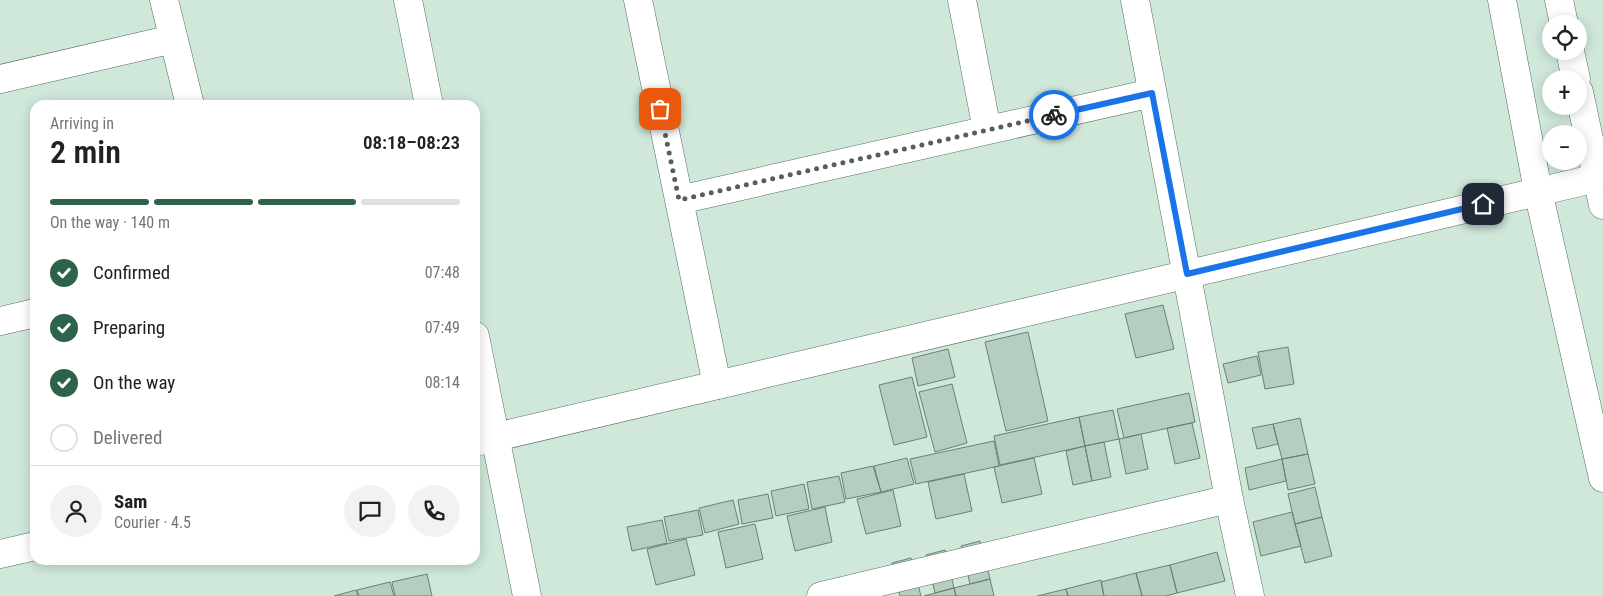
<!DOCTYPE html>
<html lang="en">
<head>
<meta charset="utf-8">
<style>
	:root { --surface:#fff; --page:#f2f2f2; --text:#202124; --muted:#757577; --line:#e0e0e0; --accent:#2d6349 }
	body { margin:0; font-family:"Roboto Condensed",sans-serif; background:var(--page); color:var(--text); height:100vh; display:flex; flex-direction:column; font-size:19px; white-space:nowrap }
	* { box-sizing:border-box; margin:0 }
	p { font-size:16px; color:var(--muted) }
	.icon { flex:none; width:28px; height:28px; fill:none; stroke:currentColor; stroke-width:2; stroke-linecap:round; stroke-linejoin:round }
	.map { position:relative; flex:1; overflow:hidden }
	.details { position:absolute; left:30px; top:100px; width:450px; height:465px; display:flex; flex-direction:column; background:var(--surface); border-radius:15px; box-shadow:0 2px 12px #0003 }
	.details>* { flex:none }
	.fabs { position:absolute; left:1542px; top:15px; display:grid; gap:10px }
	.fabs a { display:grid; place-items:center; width:45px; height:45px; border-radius:50%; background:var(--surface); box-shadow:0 2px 12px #0003; font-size:25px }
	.pin { position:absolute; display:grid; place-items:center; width:42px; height:42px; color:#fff; margin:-21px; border-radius:10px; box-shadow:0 2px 8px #0006 }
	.courier { position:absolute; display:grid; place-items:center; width:50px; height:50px; margin:-25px; border:4px solid #1a73e8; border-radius:50%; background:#fff; color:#222; box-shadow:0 1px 6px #0007 }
	.headline em { font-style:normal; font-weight:600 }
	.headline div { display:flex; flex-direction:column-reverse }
	.headline { display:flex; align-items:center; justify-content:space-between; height:85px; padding:0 20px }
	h1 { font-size:32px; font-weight:600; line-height:38px }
	.bar { display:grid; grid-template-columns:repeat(4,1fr); gap:8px 5px; align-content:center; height:60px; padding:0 20px }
	.bar i { height:6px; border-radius:4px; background:var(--line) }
	.bar .selected { background:var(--accent) }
	.bar p { grid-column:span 4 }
	.line { display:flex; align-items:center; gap:12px; padding:0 20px; border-top:1px solid var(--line) }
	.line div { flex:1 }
	.round { display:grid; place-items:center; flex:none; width:52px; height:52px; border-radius:26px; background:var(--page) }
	ol { padding:0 20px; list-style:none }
	li { display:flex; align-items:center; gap:15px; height:55px }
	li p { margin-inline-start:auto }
	li .icon { padding:5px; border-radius:50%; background:var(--accent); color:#fff; stroke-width:4 }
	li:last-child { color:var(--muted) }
	li i { width:28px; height:28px; border:2px solid var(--line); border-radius:50% }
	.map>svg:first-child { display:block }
</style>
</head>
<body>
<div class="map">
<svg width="1603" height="596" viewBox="0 0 1603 596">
	<rect width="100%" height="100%" fill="#cfe8da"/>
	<path fill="#b6cec0" stroke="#6b8174" d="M1163 305 1174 349 1136 358 1125 314Z
		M1028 332 1048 421 1006 431 985 342Z
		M1288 347 1294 384 1265 389 1258 352Z
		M948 349 955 377 918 386 912 358Z
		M1257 356 1261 375 1228 383 1223 364Z
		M912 377 927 437 894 445 879 385Z
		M952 384 967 443 935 452 919 392Z
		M1189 393 1195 422 1124 438 1117 409Z
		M1113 410 1119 439 1085 446 1079 417Z
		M1079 417 1085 446 1000 465 994 436Z
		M1300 418 1308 454 1282 459 1273 424Z
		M1192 423 1200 458 1175 464 1167 428Z
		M1273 424 1278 444 1257 449 1252 428Z
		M1141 434 1148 469 1126 474 1119 439Z
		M994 441 999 466 916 484 910 459Z
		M1104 442 1111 477 1092 481 1085 446Z
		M1085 446 1092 481 1073 485 1066 451Z
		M1308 454 1315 484 1288 490 1282 459Z
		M907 458 914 484 881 492 874 466Z
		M1034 458 1042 494 1002 503 994 467Z
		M1282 459 1286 481 1249 490 1245 468Z
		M873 466 881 492 846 499 841 473Z
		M964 474 972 511 936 519 928 482Z
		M839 476 845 502 812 509 807 482Z
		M804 484 809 509 776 516 771 491Z
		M1315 487 1322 517 1295 524 1288 494Z
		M893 490 901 526 866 534 857 499Z
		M768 494 773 518 742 524 738 500Z
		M733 500 739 524 705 533 699 508Z
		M825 507 832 542 795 551 787 516Z
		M698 510 703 535 669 541 664 517Z
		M1292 512 1301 546 1261 556 1253 522Z
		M1322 517 1332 556 1305 563 1295 524Z
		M662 520 667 543 632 551 627 527Z
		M755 524 763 559 726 568 718 532Z
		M686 539 695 575 656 585 647 549Z
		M980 541 990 579 970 584 961 546Z
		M945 550 954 588 935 593 926 555Z
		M1217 552 1225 581 1177 593 1170 565Z
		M911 558 921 596H900L892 563Z
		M1170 565 1177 593 1166 596H1142L1136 573Z
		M1136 573 1142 596H1104L1101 582Z
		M427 574 432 596H395L392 582Z
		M990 579 994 596H956L954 588Z
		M1101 580 1104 596H1068L1066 589Z
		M390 582 394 596H359L357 590Z
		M954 588 956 596H924L935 593Z
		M1066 589 1068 596H1037Z
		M356 590 358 596H334Z"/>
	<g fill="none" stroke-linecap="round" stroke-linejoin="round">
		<defs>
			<path id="street" d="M164 0 190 105
				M638 0 717 385
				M962 0 987 130
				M1135 0 1229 499 1250 596
				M0 79 173 39
				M679 200 1152 93
				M0 321 35 313
				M821 596 1229 499"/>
			<path id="secondary" d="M408 0 429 105
				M1502 0 1538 191 1603 478
				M1559 0 1564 24
				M1570 51 1576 79
				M1579 92 1603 205
				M475 336 527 596
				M475 442 1597 178
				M0 554 35 546"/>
		</defs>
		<use href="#street" stroke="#586d61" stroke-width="29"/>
		<use href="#secondary" stroke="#586d61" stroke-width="29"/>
		<use href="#street" stroke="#fff" stroke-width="28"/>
		<use href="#secondary" stroke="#fff" stroke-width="28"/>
	</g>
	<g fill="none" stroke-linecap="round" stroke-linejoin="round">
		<path stroke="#536159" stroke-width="5" stroke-dasharray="0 9" d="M660 109 679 200 1054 115"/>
		<path stroke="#1a73e8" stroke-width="6" d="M1054 115 1152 93 1187 274 1483 204"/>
	</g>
</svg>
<div class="fabs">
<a><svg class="icon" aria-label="locate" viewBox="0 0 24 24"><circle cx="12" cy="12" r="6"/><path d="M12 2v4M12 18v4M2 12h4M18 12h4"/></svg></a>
<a>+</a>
<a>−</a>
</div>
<div class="pin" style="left:660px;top:109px;background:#ea580c"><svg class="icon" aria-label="bag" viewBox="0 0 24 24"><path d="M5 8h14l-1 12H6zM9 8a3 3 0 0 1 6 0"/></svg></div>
<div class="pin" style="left:1483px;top:204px;background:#1f2937"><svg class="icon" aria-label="home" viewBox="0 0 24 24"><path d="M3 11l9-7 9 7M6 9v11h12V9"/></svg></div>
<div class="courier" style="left:1054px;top:115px"><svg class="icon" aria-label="bike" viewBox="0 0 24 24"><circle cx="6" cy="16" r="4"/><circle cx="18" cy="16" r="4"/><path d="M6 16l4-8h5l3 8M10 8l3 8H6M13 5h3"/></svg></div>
<section class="details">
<div class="headline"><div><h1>2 min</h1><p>Arriving in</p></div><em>08:18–08:23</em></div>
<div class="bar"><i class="selected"></i><i class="selected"></i><i class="selected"></i><i></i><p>On the way · 140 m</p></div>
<ol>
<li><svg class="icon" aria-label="check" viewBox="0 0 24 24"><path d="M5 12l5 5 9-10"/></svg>Confirmed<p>07:48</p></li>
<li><svg class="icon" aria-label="check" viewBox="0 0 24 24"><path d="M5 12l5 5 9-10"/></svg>Preparing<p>07:49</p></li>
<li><svg class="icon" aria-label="check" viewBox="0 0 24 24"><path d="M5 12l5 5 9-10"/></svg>On the way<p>08:14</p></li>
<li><i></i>Delivered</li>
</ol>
<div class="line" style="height:90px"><a class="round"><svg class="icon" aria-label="person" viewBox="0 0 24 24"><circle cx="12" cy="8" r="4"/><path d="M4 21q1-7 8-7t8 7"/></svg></a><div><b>Sam</b><p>Courier · 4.5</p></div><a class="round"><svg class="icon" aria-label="chat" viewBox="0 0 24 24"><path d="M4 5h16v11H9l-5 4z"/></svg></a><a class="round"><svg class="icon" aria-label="phone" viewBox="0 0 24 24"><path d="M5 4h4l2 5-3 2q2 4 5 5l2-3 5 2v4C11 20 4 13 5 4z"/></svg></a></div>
</section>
</div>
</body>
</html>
